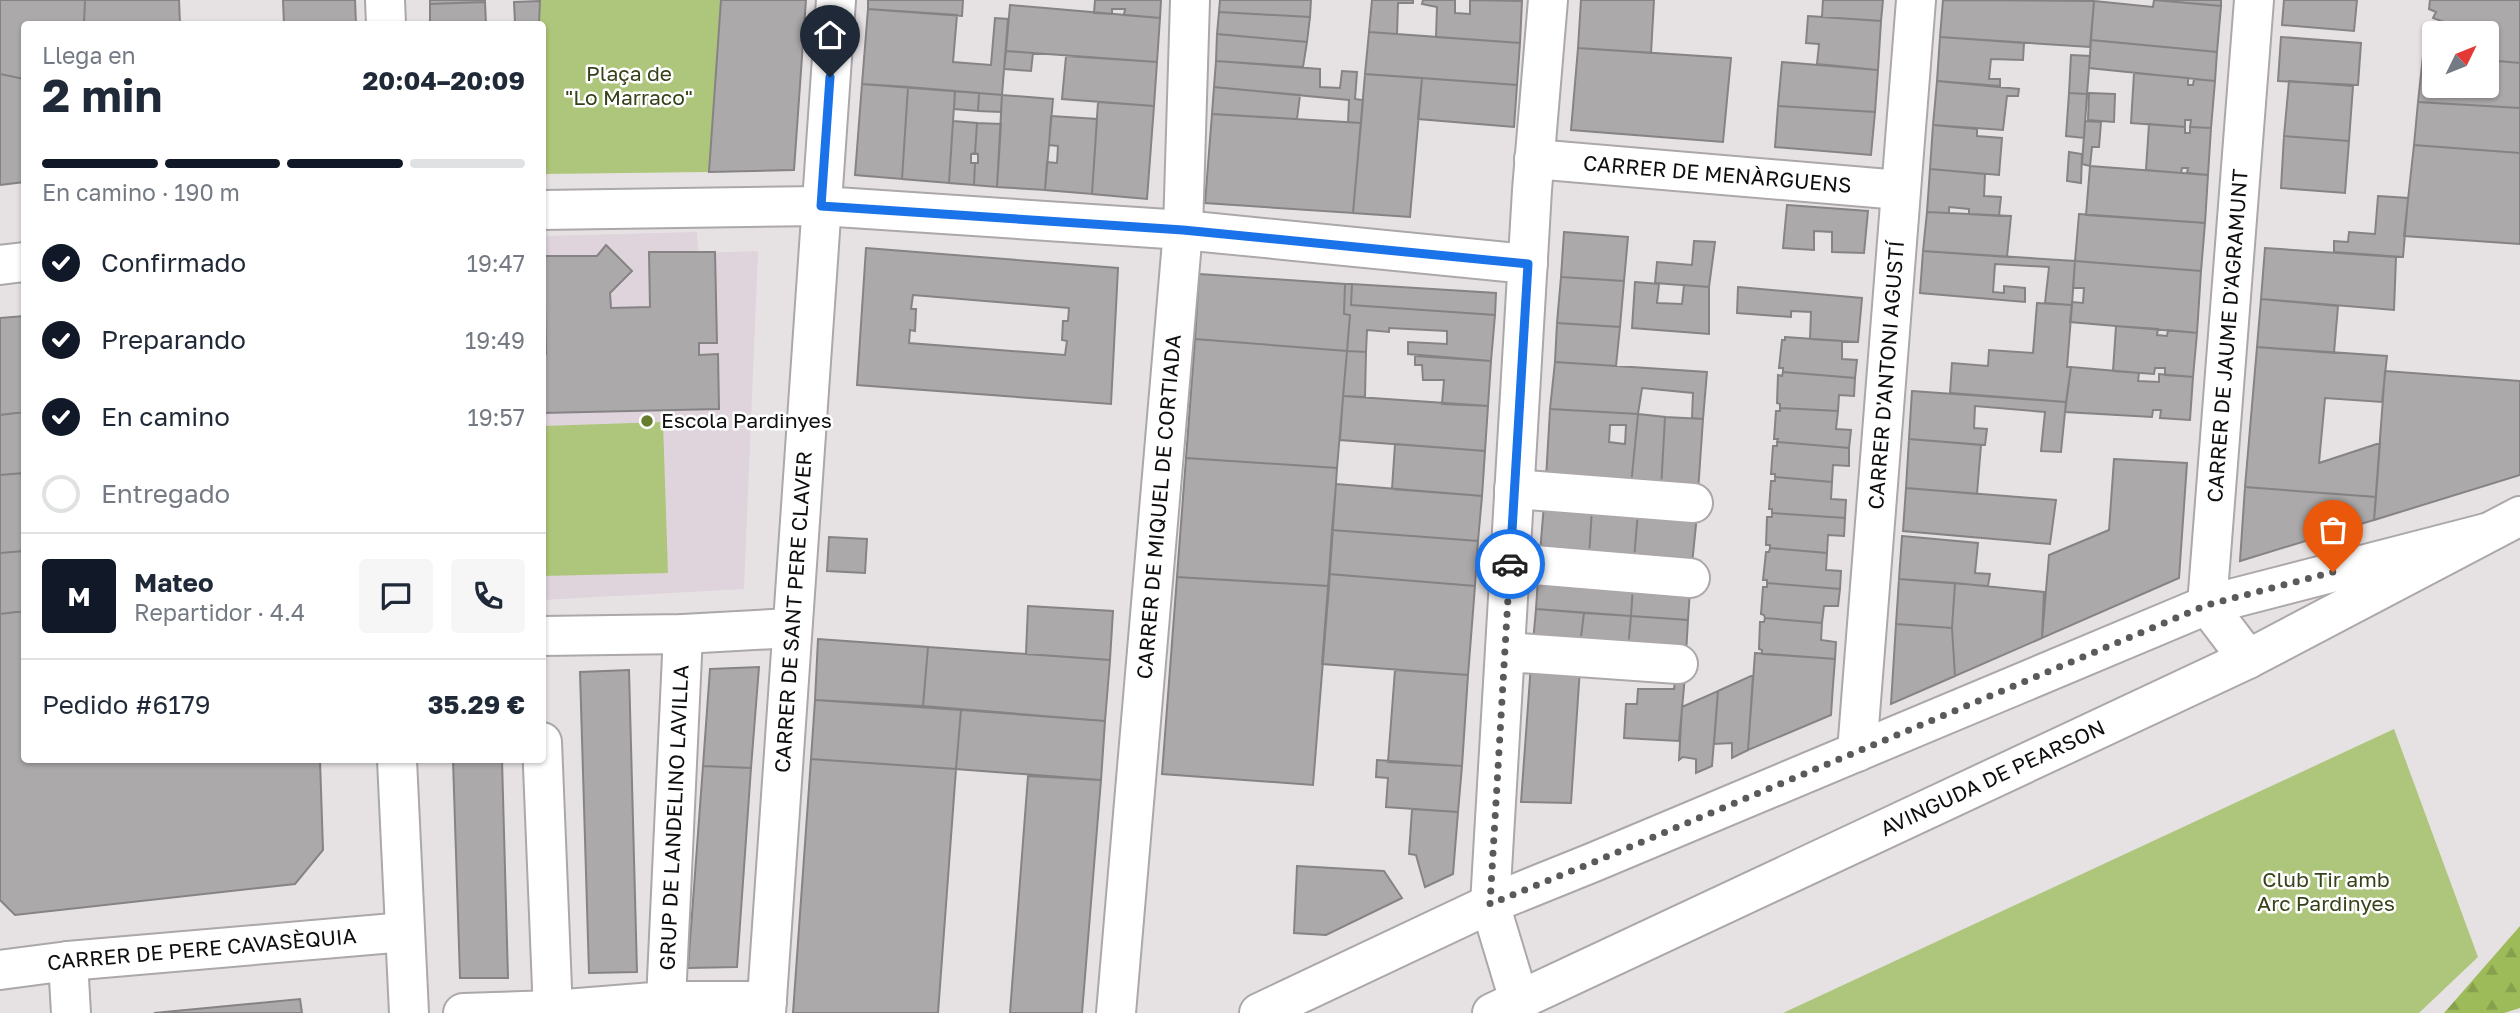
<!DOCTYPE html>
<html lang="es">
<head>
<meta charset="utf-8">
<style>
	:root { --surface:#fff; --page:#f6f6f7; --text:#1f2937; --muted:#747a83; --line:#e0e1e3; --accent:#111827 }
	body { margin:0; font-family:"Golos Text",sans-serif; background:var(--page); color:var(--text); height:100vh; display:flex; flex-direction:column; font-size:26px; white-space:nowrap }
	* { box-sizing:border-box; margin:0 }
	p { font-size:23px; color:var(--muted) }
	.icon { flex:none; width:38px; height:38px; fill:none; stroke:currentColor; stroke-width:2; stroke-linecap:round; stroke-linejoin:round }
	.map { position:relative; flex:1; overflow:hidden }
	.panel { position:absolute; left:21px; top:21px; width:525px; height:742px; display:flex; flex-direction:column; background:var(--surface); border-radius:7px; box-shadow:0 2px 5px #0004 }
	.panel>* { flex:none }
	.needle { width:46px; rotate:47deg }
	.controls { position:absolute; left:2422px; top:21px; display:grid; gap:14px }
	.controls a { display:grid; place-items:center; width:77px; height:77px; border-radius:7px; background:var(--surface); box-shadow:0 2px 5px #0004; font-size:35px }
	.pin { position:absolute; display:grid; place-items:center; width:60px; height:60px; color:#fff; margin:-72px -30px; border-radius:50% 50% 50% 0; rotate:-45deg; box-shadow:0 0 7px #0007 }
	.pin .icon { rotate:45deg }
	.courier { position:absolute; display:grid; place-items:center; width:70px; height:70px; margin:-35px; border:5px solid #1a73e8; border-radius:50%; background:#fff; color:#222; box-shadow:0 2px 9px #0007 }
	.summary em { font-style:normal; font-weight:700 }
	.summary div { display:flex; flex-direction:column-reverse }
	.summary { display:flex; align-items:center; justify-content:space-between; height:119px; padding:0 21px }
	h1 { font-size:46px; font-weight:700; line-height:52px }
	.bar { display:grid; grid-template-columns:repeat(4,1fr); gap:10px 7px; align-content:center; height:84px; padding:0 21px }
	.bar i { height:9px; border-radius:5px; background:var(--line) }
	.bar .current { background:var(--accent) }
	.bar p { grid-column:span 4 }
	.line { display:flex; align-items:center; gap:18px; padding:0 21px; border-top:2px solid var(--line) }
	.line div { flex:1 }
	.round { display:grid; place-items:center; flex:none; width:74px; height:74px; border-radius:7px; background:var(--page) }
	ol { padding:0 21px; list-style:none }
	li { display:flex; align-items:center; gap:21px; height:77px }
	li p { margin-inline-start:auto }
	li .icon { padding:7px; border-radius:50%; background:var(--accent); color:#fff; stroke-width:4 }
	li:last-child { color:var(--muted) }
	li i { width:38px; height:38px; border:4px solid var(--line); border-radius:50% }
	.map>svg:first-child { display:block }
</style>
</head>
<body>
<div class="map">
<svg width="2520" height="1013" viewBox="0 0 2520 1013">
	<defs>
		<pattern id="forest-firs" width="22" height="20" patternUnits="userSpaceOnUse" patternTransform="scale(1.75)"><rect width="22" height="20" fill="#9ebb5a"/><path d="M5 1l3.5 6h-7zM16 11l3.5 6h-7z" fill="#87a04d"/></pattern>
	</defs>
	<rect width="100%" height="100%" fill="#e6e2e4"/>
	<path fill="#dfd4dc" d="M697 232 698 253 758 251 744 589 543 600V236Z"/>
	<path fill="#aec67b" d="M540 0H721L709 172 543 174 542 24H539Z
		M663 422 668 573 543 576V426Z
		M2394 729 2478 957 2419 1013H1783Z"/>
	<path fill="url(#forest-firs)" d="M2520 926V1008L2504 1013H2444Z"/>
	<path fill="#aca9ab" stroke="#868385" stroke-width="2" fill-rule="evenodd" d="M0 0H85L84 24H24V79L0 74Z
		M85 0H179L180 24H84Z
		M283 0H355L356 24H284Z
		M430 0H485V2L430 4Z
		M721 0H806L794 170 709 172Z
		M868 0H963L962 16 868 9Z
		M1095 0H1161L1160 18 1124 15 1125 9H1112V14L1094 13Z
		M1220 0H1311L1310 17 1219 12Z
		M1372 0H1413V3H1398L1397 34 1369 32Z
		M1423 0H1455V13L1470 14V0L1522 1 1520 43 1436 37 1437 7 1422 4Z
		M1581 0H1654L1651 53 1578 48Z
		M1823 0H1883L1881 21 1822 17Z
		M1943 0 2094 1 2090 47 1940 37Z
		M2154 0 2221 6 2217 52 2091 40 2094 1 2153 7Z
		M2154 0H2221V6Z
		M2284 0H2357L2354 31 2282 25Z
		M2430 0H2520V63L2487 60V33H2474L2433 18 2436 12 2429 9Z
		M540 1 539 23H515L514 2Z
		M485 2 486 24H430V4Z
		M1010 5 1160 18 1157 62 1006 51Z
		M868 9 957 15 953 62 991 65 995 18 1008 19 1002 95 862 84Z
		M1219 12 1310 17 1307 42 1217 34Z
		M1808 16 1881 21 1878 70 1817 64 1819 44 1806 43Z
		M1369 32 1520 43 1517 85 1365 74Z
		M1217 34 1307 42 1303 67 1216 61Z
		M1940 37 2024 43 2023 60 1991 59 1989 79H2000V86L1937 81Z
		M2281 37 2361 43 2358 85 2278 81Z
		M2091 40 2217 52 2215 81 2089 68Z
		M1578 48 1731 58 1723 142 1571 130Z
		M1006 51 1033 53 1031 71 1004 69Z
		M2071 55 2090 56 2087 94 2069 93Z
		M1066 56 1157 62 1154 106 1062 99Z
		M2423 56 2434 57V86H2487V60L2520 63V108L2418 102Z
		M1216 61 1320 69V87L1340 88 1342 71 1357 72 1355 99 1363 100 1361 123 1348 122 1349 100 1214 87Z
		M1782 62 1878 70 1875 112 1778 106Z
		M2134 73 2188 78V85H2193L2194 79 2215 81 2211 128 2190 127 2191 120H2185V127L2131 123Z
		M0 74 24 79V182L0 185Z
		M1365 74 1422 78 1410 217 1353 213Z
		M1422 78 1517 85 1514 127 1418 119Z
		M1937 81 2019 89 2018 96H2007L2003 130 1933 125Z
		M2289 81 2353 86 2349 141 2284 136Z
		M862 84 908 87 902 179 855 175Z
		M908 87 955 91 949 183 902 179Z
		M1214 87 1300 95 1297 119 1212 114Z
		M955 91 979 93 978 111 954 109Z
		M979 93 1002 95 1001 112 978 111Z
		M2069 93 2087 94 2084 138 2066 136Z
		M2089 93 2115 94 2114 122 2088 120Z
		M1002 95 1053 99 1045 190 997 187Z
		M1098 102 1154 106 1147 199 1092 194Z
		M2418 102 2520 108V153L2414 145Z
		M1778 106 1875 112 1871 155 1775 147Z
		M1212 114 1361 123 1353 213 1205 203Z
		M1051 116 1097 119 1092 194 1045 190 1047 162 1057 163 1058 146 1049 145Z
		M953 121 977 123 975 153 971 154V163H975L974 185 949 183Z
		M2085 121 2101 122 2099 147H2092L2090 166 2082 164Z
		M977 123 1001 124 997 187 974 185 975 163H978V154L975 153Z
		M2149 124 2185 127V133H2190V127L2211 128 2208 175 2187 173 2188 168H2182L2181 173 2146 170Z
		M1933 125 1977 129V136L2002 138 1999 175 1930 169Z
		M2284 136 2349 141 2345 193 2281 188Z
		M2414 145 2520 153V244L2404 236Z
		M2069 152 2082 154 2081 183 2067 181Z
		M2090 166 2208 175 2205 223 2086 215Z
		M1930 169 1985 174 1984 196 2001 197 1999 216 1969 214V209L1949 207V213L1927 212Z
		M2378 196 2408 198 2403 257 2334 252V241L2348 242 2349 232 2375 234Z
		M1787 205 1868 211 1864 253 1832 252V232L1814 231V250L1783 248Z
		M1927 212 2011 216 2007 257 1923 251Z
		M2079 214 2205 223 2201 271 2075 261Z
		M1564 232 1628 237 1624 281 1561 277Z
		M1694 241 1715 242 1709 287 1655 283 1657 262 1692 265Z
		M606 245 632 271 610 293 611 308 650 307 649 252H715L717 343H699V355L718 354 719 409 542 413V353L546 354 544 256H597Z
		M866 248 1118 268 1111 404 857 385ZM913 295 1069 308 1068 321H1063L1062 340 1067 341 1065 355 909 343 910 330 915 331 916 309H911Z
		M2265 248 2396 257 2394 310 2261 299Z
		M1923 251 2075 261 2072 305 2045 303 2049 267 1995 264 1993 292 2004 293V286L2025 288V302L1920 293Z
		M2075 261 2201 271 2197 333 2070 322 2072 302 2083 303 2084 288H2073Z
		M1199 274 1345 284 1344 314 1350 315 1347 351 1195 339Z
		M1561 277 1624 281 1620 327 1557 323Z
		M1635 282 1659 284 1657 303 1682 304 1684 285 1709 287V334L1632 328Z
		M1345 284H1352L1351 305 1495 315 1491 361 1408 354V342L1447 344V331L1389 328V332L1367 330 1366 352 1347 351 1350 315 1344 314Z
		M1352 284 1496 293 1495 315 1351 305Z
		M1738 287 1862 298 1858 342 1810 339 1811 312 1791 311V317L1737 313Z
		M2261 299 2338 306 2334 353 2257 347Z
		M2037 303 2072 305 2067 367H2071L2066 402 1950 393 1952 363 1988 366 1989 350 2033 353Z
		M24 316V412L0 415V318Z
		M1557 323 1620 327 1616 366 1555 362Z
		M2116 326 2158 329 2157 335 2167 336 2168 330 2197 333 2193 377 2165 375V368H2155L2154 374 2113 371Z
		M1785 337 1842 341V359L1857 360 1855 378 1783 372V368H1779L1782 340H1785Z
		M1195 339 1347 351 1337 468 1186 458Z
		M2257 347 2387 356 2382 402 2325 398 2319 463 2380 443 2376 497 2245 487Z
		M1347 351 1366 352 1365 397 1343 396Z
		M1415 356 1491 361 1488 406 1442 404 1444 380H1423L1422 365H1415Z
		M1555 362 1707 372 1703 419 1692 418 1693 393 1642 388 1638 414 1550 409Z
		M2071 367 2139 373 2138 381 2159 382V374L2193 377 2190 420 2160 418 2161 410H2153L2152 417 2065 412Z
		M2385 371 2520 381V475L2374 520Z
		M1783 372 1855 378 1854 396 1839 395 1838 411 1780 408V404L1777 403 1778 375 1782 376Z
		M1912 391 2066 402 2061 452 2041 451 2045 412 1975 406 1974 428 1987 429 1985 445 1909 439Z
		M1343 396 1488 406 1485 451 1340 440Z
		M1780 408 1838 411 1836 429 1851 430 1849 448 1777 442 1778 439H1774L1776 411H1780Z
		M1550 409 1638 414 1631 486 1546 479ZM1610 425H1626L1625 444 1609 442Z
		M24 412V473L0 475V415Z
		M1638 414 1665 417 1661 489 1631 486Z
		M1665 417 1703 419 1698 492 1661 489Z
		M1909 439 1981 445 1977 494 1906 488Z
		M1777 442 1849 448V466L1833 465 1832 482 1775 477V474H1771L1773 446H1777Z
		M1395 444 1485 451 1482 496 1392 489Z
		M1186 458 1337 468 1329 586 1177 577Z
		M2114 459 2187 463 2179 578 2042 638 2049 555 2109 530Z
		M24 473V551L0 553V475Z
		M1775 477 1832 482 1831 499 1846 500 1845 518 1772 513V509H1769L1771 481H1775Z
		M1336 484 1482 496 1478 541 1332 530Z
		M2245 487 2376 497 2374 520 2240 561Z
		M1906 488 2056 500 2050 544 1903 531Z
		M1544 504 1592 508 1589 557 1540 553Z
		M1592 508 1638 511 1634 560 1589 557Z
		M1638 511 1697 515 1692 564 1634 560Z
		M1772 513 1845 518 1844 536 1828 535 1827 553 1770 548V545H1766L1767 517H1772Z
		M1332 530 1478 541 1475 586 1329 574Z
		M1902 536 1978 543 1975 573 1990 574 1988 586 1899 579Z
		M829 537 867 539 865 573 827 571Z
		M1770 548 1827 553 1826 570 1841 571 1840 589 1767 583V580H1763L1766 552H1769Z
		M24 551V611L0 614V553Z
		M1329 574 1475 586 1468 675 1322 664Z
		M1177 577 1329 586 1313 785 1162 774Z
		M1538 578 1633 586 1631 616 1536 609Z
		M1899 579 1955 583 1952 628 1896 624Z
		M1767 583 1840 589 1838 606H1824L1822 623 1765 618 1764 615 1761 614 1763 587H1767Z
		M1955 583 2044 592 2042 638 1955 676 1952 628Z
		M1633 586 1690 590 1688 620 1631 616Z
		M1028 606 1113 611 1110 660 1026 654Z
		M1536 609 1584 613 1580 645 1533 642Z
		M24 611V760H320L323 850 295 884 15 915 0 900V614Z
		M1584 613 1631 616 1628 649 1580 645Z
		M1631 616 1688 620 1686 654 1628 649Z
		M1765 618 1822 623 1821 640 1836 642 1835 659 1762 654V650L1759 649 1760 622H1764Z
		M1896 624 1952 628 1955 676 1891 704Z
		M818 639 928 647 923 706 815 700Z
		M928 647 1110 660 1105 721 923 706Z
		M1755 653 1835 659 1833 685 1831 715 1748 750Z
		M1531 664 1580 668 1571 803 1521 802Z
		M759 667 751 768 703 766 710 669Z
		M629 670 637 972 589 973 580 672Z
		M1395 670 1468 675 1462 766 1388 762Z
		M1676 675 1685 676 1679 741 1624 738 1626 704H1637L1638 689H1674Z
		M1753 675 1748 750 1732 758V743L1714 744 1718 691Z
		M1718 691 1712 766 1696 773V759L1683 757 1679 760 1682 707Z
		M815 700 961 710 956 769 811 759Z
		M961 710 1105 721 1101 780 956 769Z
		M811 759 956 769 938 1013H793Z
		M453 760H502L508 978H460Z
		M1377 760 1462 766 1458 812 1386 807 1388 778 1376 777Z
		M703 766 751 768 737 967 688 968Z
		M1028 776 1101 780 1082 1013H1010Z
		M1412 809 1458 812 1453 874 1425 887 1416 855 1409 854Z
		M1297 866 1384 871 1402 898 1326 935 1294 933Z
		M300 999 302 1013H154Z"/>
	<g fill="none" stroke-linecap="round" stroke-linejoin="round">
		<defs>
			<g id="minor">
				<path d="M385 0 386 24"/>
				<path id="s1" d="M1534 159 1900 190"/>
				<path d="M542 210 821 206 1183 230 1528 264"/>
				<path d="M0 265 24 262"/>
				<path d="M1514 489 1693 503"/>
				<path d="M1510 563 1690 578"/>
				<path d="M542 636 683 634 791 628"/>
				<path d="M1505 652 1678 664"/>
				<path id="s2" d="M2248 659 2207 605 2254 0"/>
				<path d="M542 742 553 1013"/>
				<path id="s3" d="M1857 752 1916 0"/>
				<path d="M397 760 409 1013"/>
				<path d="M68 961 71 1013"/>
				<path id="s4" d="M0 970 68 961 405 932"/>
				<path d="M1519 1000 1490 904 1532 190 1548 0"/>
				<path d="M666 1001H767"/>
				<path id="s5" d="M463 1013 553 1010 666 1001 683 634"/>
				<path id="s6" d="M766 1013 836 0"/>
				<path id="s7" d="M1116 1013 1183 230 1190 0"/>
				<path d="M1259 1013 1490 904 1594 862 2207 605 2486 533"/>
				<path id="s8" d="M1492 1013 2248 659 2520 516"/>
			</g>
		</defs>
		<use href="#minor" stroke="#aba7aa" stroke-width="42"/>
		<use href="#minor" stroke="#fff" stroke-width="38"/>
	</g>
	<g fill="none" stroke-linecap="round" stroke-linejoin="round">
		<path stroke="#5b595a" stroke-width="7" stroke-dasharray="0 12.6" d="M1510 564 1490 904 1594 862 2207 605 2333 572"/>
		<path stroke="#1a73e8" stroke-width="9" d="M830 77 821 206 1183 230 1528 264 1510 564"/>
	</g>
	<circle fill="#677d2e" stroke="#fff" stroke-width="2.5" cx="647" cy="421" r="7"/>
	<g text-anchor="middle" stroke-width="5" stroke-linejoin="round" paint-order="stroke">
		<g font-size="21" fill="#364219" stroke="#fff">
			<text x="629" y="81">Plaça de<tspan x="629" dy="24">"Lo Marraco"</tspan></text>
			<text x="2326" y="887">Club Tir amb<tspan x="2326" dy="24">Arc Pardinyes</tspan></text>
		</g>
		<g font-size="21" fill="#100f10" stroke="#fff">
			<text dy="7" stroke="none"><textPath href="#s1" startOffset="184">CARRER DE MENÀRGUENS</textPath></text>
			<text dy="7" stroke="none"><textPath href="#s2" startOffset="338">CARRER DE JAUME D'AGRAMUNT</textPath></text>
			<text dy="7" stroke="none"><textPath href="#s3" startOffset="378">CARRER D'ANTONI AGUSTÍ</textPath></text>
			<text dy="7" stroke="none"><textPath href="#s7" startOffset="508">CARRER DE MIQUEL DE CORTIADA</textPath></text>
			<text dy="7" stroke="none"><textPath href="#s6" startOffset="402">CARRER DE SANT PERE CLAVER</textPath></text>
			<text dy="7" stroke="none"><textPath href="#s8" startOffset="553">AVINGUDA DE PEARSON</textPath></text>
			<text dy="7" stroke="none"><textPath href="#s5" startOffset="387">GRUP DE LANDELINO LAVILLA</textPath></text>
			<text dy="7" stroke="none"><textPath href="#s4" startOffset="203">CARRER DE PERE CAVASÈQUIA</textPath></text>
		</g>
		<g font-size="21" fill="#100f10" stroke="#fff" text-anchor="start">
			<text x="661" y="428">Escola Pardinyes</text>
		</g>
	</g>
</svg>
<div class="controls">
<a><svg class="needle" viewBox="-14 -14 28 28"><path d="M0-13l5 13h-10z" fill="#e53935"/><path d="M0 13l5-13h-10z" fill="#747a83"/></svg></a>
</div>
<div class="pin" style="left:2333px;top:572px;background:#ea580c"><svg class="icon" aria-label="bag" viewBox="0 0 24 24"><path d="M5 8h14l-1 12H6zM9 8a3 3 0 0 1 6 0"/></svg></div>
<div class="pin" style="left:830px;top:77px;background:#1f2937"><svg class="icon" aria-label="home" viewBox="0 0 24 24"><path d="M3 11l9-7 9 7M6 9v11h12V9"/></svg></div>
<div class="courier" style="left:1510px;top:564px"><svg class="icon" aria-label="car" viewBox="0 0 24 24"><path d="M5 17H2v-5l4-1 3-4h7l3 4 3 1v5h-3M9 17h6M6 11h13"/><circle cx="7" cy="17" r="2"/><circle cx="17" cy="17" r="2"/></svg></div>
<section class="panel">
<div class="summary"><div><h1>2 min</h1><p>Llega en</p></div><em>20:04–20:09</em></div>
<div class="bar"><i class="current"></i><i class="current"></i><i class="current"></i><i></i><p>En camino · 190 m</p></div>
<ol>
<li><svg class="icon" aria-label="check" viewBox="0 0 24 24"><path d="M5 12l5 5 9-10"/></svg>Confirmado<p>19:47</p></li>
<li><svg class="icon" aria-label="check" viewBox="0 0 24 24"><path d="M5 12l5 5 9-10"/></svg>Preparando<p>19:49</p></li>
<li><svg class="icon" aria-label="check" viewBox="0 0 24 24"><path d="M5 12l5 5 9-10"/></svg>En camino<p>19:57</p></li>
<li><i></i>Entregado</li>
</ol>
<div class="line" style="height:126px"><b class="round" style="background:var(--accent);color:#fff">M</b><div><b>Mateo</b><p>Repartidor · 4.4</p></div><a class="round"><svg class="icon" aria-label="chat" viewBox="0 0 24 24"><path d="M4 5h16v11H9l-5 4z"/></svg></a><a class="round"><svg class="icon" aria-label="phone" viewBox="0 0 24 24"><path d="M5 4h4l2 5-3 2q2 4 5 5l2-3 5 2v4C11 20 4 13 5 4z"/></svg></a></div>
<div class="line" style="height:91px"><div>Pedido #6179</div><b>35.29 €</b></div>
</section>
</div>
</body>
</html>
